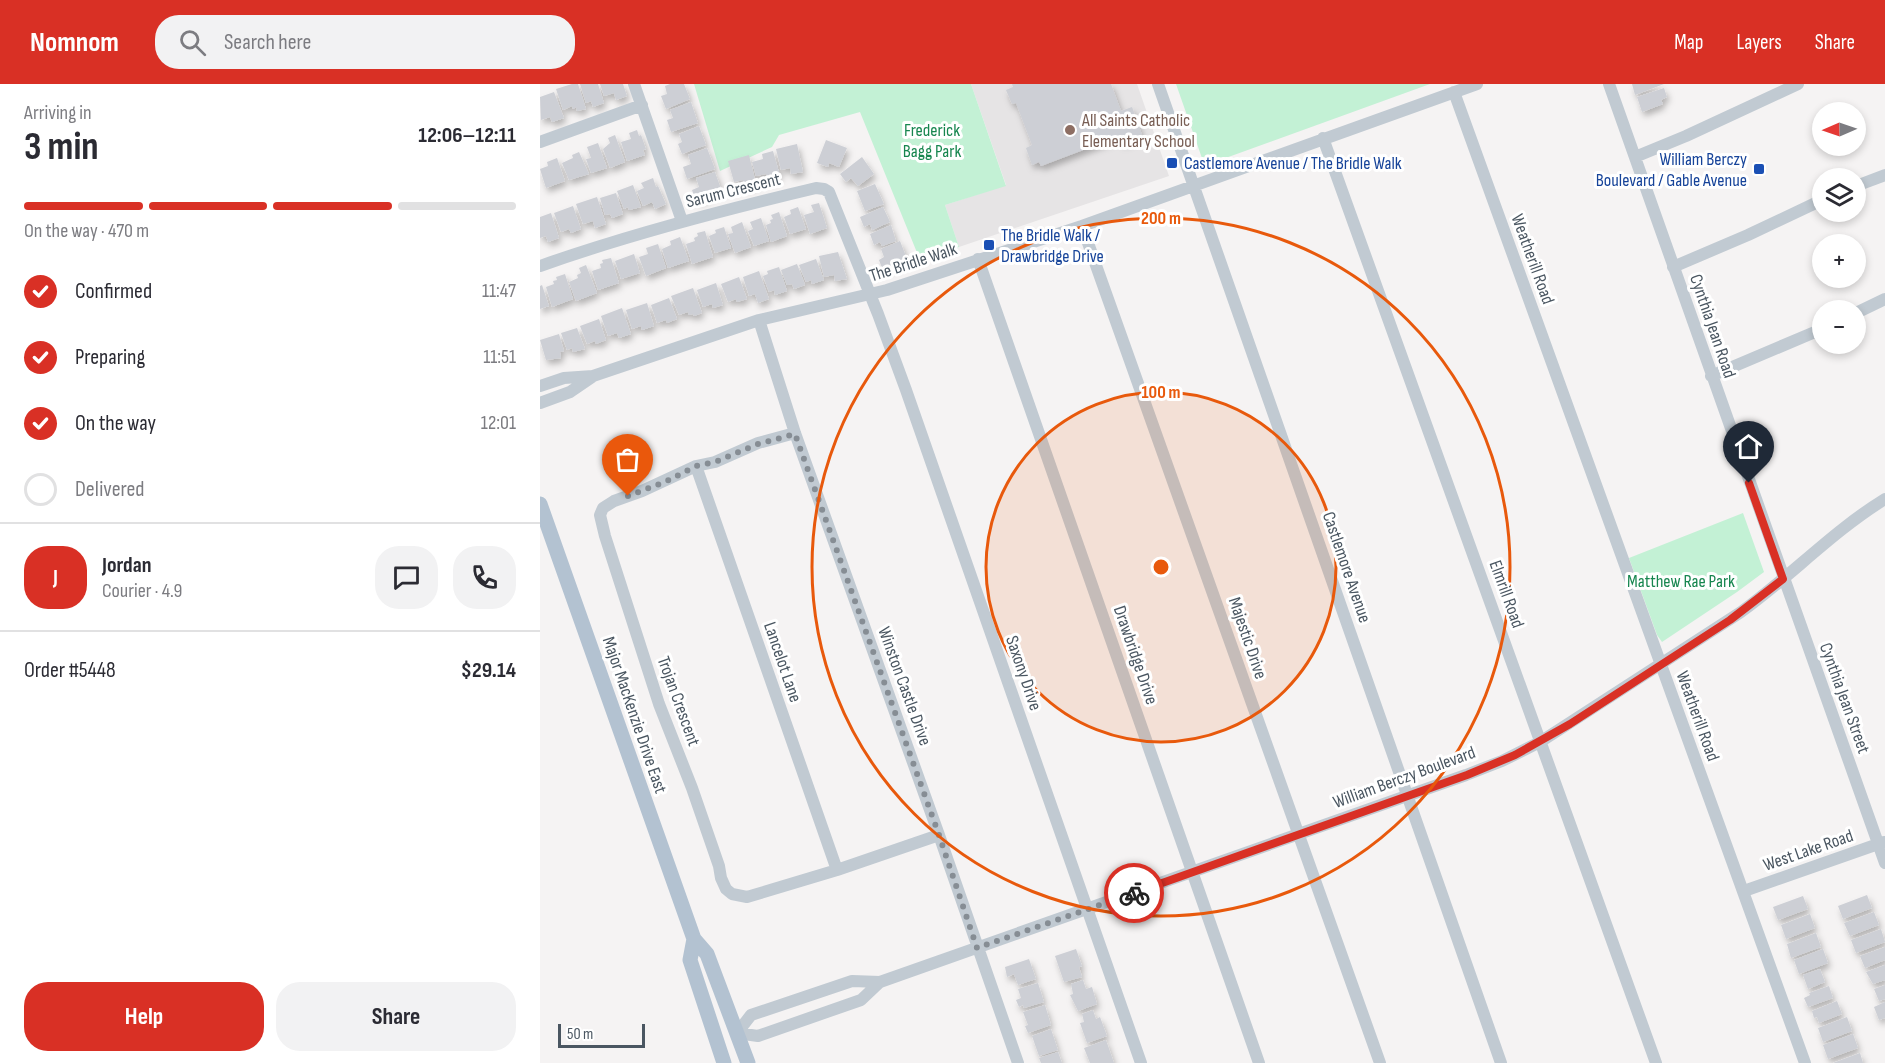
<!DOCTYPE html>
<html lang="en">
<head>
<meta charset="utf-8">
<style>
	:root { --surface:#fff; --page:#f2f2f3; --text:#2b2b33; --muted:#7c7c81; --line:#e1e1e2; --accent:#d93025 }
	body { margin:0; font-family:"Sofia Sans Condensed",sans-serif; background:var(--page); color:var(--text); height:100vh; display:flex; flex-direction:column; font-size:22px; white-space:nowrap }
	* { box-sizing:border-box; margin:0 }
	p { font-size:20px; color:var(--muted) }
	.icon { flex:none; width:33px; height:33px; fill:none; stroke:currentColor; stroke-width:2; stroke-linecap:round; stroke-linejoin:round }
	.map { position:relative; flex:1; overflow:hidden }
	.side { display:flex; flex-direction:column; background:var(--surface); width:540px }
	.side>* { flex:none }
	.needle { width:39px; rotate:268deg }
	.fabs { position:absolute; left:1272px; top:18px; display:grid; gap:12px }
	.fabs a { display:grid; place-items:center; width:54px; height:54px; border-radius:50%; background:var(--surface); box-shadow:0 3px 9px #0003; font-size:30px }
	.scale { position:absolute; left:18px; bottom:15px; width:87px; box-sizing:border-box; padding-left:6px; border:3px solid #4a5661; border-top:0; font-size:16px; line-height:21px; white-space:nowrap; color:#4a5661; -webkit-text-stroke:4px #fff; paint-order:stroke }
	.pin { position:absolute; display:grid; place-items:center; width:51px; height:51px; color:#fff; margin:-62px -26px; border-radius:50% 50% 50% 0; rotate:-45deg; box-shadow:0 0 6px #0007 }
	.pin .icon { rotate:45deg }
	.courier { position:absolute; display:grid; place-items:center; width:60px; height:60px; margin:-30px; border:4px solid #d93025; border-radius:50%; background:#fff; color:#222; box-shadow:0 2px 8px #0007 }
	.summary em { font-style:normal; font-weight:700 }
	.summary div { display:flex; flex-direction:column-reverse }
	.summary { display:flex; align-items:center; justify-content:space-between; height:102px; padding:0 24px }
	h1 { font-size:39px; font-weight:700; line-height:45px }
	.bar { display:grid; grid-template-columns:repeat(4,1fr); gap:9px 6px; align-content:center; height:72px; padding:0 24px }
	.bar i { height:8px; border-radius:4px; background:var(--line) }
	.bar .selected { background:var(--accent) }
	.bar p { grid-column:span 4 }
	.line { display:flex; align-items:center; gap:15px; padding:0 24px; border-top:2px solid var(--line) }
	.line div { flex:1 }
	.round { display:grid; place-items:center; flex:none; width:63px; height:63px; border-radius:24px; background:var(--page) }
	ol { padding:0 24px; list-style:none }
	li { display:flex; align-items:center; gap:18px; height:66px }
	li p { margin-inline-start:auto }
	li .icon { padding:6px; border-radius:50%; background:var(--accent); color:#fff; stroke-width:4 }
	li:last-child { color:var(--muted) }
	li i { width:33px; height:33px; border:3px solid var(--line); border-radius:50% }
	.button { display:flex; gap:12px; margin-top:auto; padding:12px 24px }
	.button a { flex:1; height:69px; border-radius:24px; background:var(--accent); color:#fff; font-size:24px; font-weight:700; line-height:69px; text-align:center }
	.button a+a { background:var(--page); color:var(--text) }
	header { display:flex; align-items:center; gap:36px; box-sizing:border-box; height:84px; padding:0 30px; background:var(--accent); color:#fff }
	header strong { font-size:28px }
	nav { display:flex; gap:33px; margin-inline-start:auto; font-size:21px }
	.search { width:420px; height:54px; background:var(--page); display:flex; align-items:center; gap:15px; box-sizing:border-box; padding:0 21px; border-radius:24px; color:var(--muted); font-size:22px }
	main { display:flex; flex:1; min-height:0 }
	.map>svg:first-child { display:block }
</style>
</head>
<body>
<header>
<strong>Nomnom</strong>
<div class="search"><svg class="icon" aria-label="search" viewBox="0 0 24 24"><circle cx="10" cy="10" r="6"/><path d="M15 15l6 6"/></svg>Search here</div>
<nav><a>Map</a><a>Layers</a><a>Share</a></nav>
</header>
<main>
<section class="side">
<div class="summary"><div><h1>3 min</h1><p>Arriving in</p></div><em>12:06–12:11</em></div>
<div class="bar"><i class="selected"></i><i class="selected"></i><i class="selected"></i><i></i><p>On the way · 470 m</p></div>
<ol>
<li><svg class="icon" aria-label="check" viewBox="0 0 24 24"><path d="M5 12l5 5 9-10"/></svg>Confirmed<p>11:47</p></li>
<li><svg class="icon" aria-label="check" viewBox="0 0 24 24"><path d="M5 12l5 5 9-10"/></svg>Preparing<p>11:51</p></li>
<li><svg class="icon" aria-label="check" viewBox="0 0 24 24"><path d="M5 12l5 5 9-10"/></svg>On the way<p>12:01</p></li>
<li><i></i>Delivered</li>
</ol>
<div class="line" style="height:108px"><b class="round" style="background:var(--accent);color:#fff">J</b><div><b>Jordan</b><p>Courier · 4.9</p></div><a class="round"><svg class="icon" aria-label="chat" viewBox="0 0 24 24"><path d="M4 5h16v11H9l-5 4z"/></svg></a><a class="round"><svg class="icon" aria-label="phone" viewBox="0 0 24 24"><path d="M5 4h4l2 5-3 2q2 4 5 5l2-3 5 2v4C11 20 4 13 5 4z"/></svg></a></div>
<div class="line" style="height:78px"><div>Order #5448</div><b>$29.14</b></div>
<div class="button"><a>Help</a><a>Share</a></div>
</section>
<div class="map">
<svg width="1345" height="979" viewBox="0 0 1345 979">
	<defs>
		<filter id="shadow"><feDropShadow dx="2.5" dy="4.5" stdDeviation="3" flood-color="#0004"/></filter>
	</defs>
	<rect width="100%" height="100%" fill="#f5f3f3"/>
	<path fill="#e6e4e5" d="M431 0H597L629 92 419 163 405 121 466 101Z"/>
	<path fill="#c3f1d5" d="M154 0H431L466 102 405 121 419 163 380 176 320 28 239 51 232 63 180 87Z
		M636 0H890L669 80 663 77Z
		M1203 429 1224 488 1197 508 1122 558 1117 551 1089 474Z"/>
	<path fill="#cdcfd5" filter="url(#shadow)" d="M32 0H38L46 25 37 27 36 23 33 25 32 22 23 26 16 5Z
		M40 0H58L64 19 53 23 51 17 46 19Z
		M60 0H83L87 12 76 16 74 9 64 12Z
		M130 0H144L150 15 126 25 121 12 127 10 125 2Z
		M472 0H571L581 27 592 23 602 51 582 59 580 52 501 82 499 78 492 81 486 64 492 61 476 19 472 20 466 6 473 3Z
		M1092 0H1124L1095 11Z
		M1124 4 1127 13 1121 16 1123 20 1102 28 1097 13Z
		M14 8 24 34 12 38 10 33 1 36 0 13Z
		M151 18 158 39 131 48 127 36 133 34 130 26Z
		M159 42 166 61 142 70 138 60 142 58 139 50Z
		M97 46 99 52 101 51 106 65 103 66 105 71 87 77 81 58 91 55 89 49Z
		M75 51 85 78 70 84 63 65 70 59 68 54Z
		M286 56 307 64 299 83 289 79 288 83 277 79Z
		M58 59 67 84 51 89 46 75 51 74 47 63Z
		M257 60 263 88 251 90 250 84 241 86 236 65Z
		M167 64 175 85 147 95 143 83 151 80 148 71Z
		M233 67 240 92 227 95 226 90 216 92 212 78 223 75 222 70Z
		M39 68 49 90 29 96 22 79 33 74 32 71Z
		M209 71 216 100 205 103 203 96 194 98 188 77Z
		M322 73 334 90 318 102 311 94 306 98 300 90Z
		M17 74 25 97 6 104 0 85 8 82 7 78Z
		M175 88 181 105 168 109 169 113 156 117 152 106 159 103 156 94Z
		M113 94 116 103 118 102 126 120 115 125 112 118 103 122 97 107 104 104 101 99Z
		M335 100 344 120 325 127 317 107Z
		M93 101 101 123 89 126 88 123 84 125 77 107Z
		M76 109 83 130 72 134 70 130 65 131 60 114Z
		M57 113 66 140 55 144 53 137 43 140 36 120Z
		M279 119 287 144 270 150 264 131 274 128 271 121Z
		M33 122 41 145 31 149 29 145 21 148 14 129Z
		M258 123 266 145 250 150 244 133 251 130 250 126Z
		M343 123 350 138 332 146 330 140 324 143 320 133Z
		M239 128 247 152 231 158 226 141 231 139 230 136 233 135 231 131Z
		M11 129 19 154 8 158 6 152 0 154V133Z
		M221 134 229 157 214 162 208 147 213 145 210 138Z
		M202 138 211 163 195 169 188 150 193 149 191 143Z
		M351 141 356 157 342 162 340 158 334 161 330 150Z
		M184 143 191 164 175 169 169 152 176 149 175 146Z
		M165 147 173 173 152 180 146 160 155 157 154 154 158 152 157 149Z
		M140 153 149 177 128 184 122 165 131 161 130 157Z
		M360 157 367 175 354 180 355 182 350 185 348 181 342 184 339 176 344 173 341 165Z
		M118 160 126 184 106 192 99 173 108 170 106 164Z
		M298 168 307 195 295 197 294 191 284 193 279 172Z
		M94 170 100 189 81 195 75 177Z
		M71 174 79 199 58 206 52 187 61 184 60 180 63 179 62 176Z
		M276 175 284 196 272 200 271 196 266 198 259 181Z
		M257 180 265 201 254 205 252 200 247 201 241 186Z
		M46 181 57 209 36 217 29 198 38 194 37 191 41 189 39 184Z
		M239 183 247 207 235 211 234 206 229 208 223 192 228 190 227 187Z
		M219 187 229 215 218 219 215 210 209 212 203 193Z
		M25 190 33 215 12 223 6 203 14 200 13 197 17 196 16 193Z
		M199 193 207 215 197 218 196 215 188 218 181 200Z
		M176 199 183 221 173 224 172 220 163 223 157 206Z
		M2 201 9 222 0 225V202Z
		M153 204 162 229 154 232 153 230 149 231 148 228 139 231 131 212Z
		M129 214 137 235 127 239 126 236 117 239 111 221Z
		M107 219 114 242 102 246 101 242 92 245 86 226Z
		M82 224 91 250 79 254 77 249 68 252 61 232Z
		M59 235 66 256 56 260 55 257 47 260 40 242Z
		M37 244 45 265 33 268 32 264 27 266 21 249Z
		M19 250 24 267 20 268 21 274 6 276 0 256Z
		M1327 811 1332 824 1303 835 1298 822Z
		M1263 812 1268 825 1238 836 1233 823Z
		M1334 828 1339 841 1310 852 1304 839Z
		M1270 830 1275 844 1246 855 1241 841Z
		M1341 845 1345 858 1316 869 1311 856Z
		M1276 849 1281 863 1251 874 1247 860Z
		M1345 863V876L1325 884 1320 872Z
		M536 865 542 882 539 883 542 893 524 898 515 872Z
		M1283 865 1288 879 1259 890 1254 876Z
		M489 875 496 895 478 901 474 890 467 893 465 883Z
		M1345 881V896L1333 900 1326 888Z
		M1280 885 1285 898 1268 905 1263 891Z
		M543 896 546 905 552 903 557 920 538 927 530 911 533 910 531 900Z
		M498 899 504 918 484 924 483 921 479 923 476 916 481 914 478 905Z
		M1345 901V915L1339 917 1334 905Z
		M1289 902 1293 914 1268 923 1264 914 1270 911 1269 909Z
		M1297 917 1302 930 1279 939 1277 933 1274 934 1272 927Z
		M1345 918V934L1339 936 1334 923Z
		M505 921 511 941 488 949 485 942 488 941 483 928Z
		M553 926 556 935 560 933 567 952 547 959 540 939 544 938 542 930Z
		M1307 933 1312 947 1283 958 1278 944Z
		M511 945 518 966 499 972 492 952Z
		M1313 950 1318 964 1288 975 1283 961Z
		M566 956 574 979H550L544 964Z
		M518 968 522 979H501L499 974Z
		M1320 969 1323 979H1293Z"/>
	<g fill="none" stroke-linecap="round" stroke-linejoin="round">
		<path stroke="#c1cad2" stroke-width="12" d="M94 0 142 137
			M618 0 961 979
			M1069 0 1345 779
			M914 8 1265 979
			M783 54 1116 979
			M0 58 102 21
			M1095 73 1146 52 1258 0
			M1316 102 1345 91
			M542 142 840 979
			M438 175 719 979
			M0 182C90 150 183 126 276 104L284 105 289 108 338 230 366 306 601 979
			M1133 183 1208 151 1282 116
			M1316 229 1345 215
			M219 236 255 349 399 751 478 979
			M1171 292 1282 245
			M0 302 24 294 53 292 219 236 347 206 542 142 937 0
			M0 319 30 308 52 293
			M255 349 218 359 175 378 156 382 102 407 74 417 63 424 60 431 65 452 119 620 152 704 179 782 181 794 186 805 192 810 207 813 297 786 399 751
			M156 382 297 786
			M1204 807 1344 758
			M340 898 321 916 218 952 197 949 211 931 312 897 340 898 926 691 962 677 1000 658 1201 528C1251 492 1293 447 1345 415"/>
		<path stroke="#b3c2d1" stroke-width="15" d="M0 420 154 855 167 870 208 979
			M154 855 150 876 184 979"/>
	</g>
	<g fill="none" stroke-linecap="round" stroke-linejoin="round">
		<path stroke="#868d94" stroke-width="6" stroke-dasharray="0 10.8" d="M88 412 125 398 156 382 175 378 218 360 255 350 399 751 437 864 594 809"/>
		<path stroke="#d93025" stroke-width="8" d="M594 809 927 691 975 671 1030 640 1190 536 1243 495 1209 399"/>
	</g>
	<circle cx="621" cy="483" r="175" fill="#e8590c" fill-opacity=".12"/>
	<g fill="none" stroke="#e8590c" stroke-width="3">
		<circle cx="621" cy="483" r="175"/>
		<circle cx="621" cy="483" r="349"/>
	</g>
	<circle fill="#8d6e63" stroke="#fff" stroke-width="2" cx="530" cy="46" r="6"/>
	<g fill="#1a4fb4" stroke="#fff" stroke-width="2">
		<rect x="626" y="73" width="12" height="12" rx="3"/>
		<rect x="1213" y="79" width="12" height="12" rx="3"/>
		<rect x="443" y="155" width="12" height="12" rx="3"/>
	</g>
	<g text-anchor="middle" stroke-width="6" stroke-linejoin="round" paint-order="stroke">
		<g font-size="18" fill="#785e54" stroke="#fff" text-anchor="start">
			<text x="542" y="42">All Saints Catholic<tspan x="542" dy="21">Elementary School</tspan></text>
		</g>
		<g font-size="18" fill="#17864f" stroke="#fff">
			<text x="392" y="52">Frederick<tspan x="392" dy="21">Bagg Park</tspan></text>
			<text x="1141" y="503">Matthew Rae Park</text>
		</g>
		<g font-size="18" fill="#164399" stroke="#fff" text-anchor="start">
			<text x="1207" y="81" text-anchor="end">William Berczy<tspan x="1207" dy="21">Boulevard / Gable Avenue</tspan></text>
			<text x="644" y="85">Castlemore Avenue / The Bridle Walk</text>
			<text x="461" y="157">The Bridle Walk /<tspan x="461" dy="21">Drawbridge Drive</tspan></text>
		</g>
		<g font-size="18" fill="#4a5661" stroke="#fff">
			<text transform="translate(193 106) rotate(-14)" y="6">Sarum Crescent</text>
			<text transform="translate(993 175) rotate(70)" y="6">Weatherill Road</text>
			<text transform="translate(373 178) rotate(-18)" y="6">The Bridle Walk</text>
			<text transform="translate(1173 242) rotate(71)" y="6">Cynthia Jean Road</text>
			<text transform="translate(807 483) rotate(71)" y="6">Castlemore Avenue</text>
			<text transform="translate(967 510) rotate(70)" y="6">Elmrill Road</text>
			<text transform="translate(708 554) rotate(71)" y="6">Majestic Drive</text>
			<text transform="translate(596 571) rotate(71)" y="6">Drawbridge Drive</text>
			<text transform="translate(243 578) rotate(71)" y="6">Lancelot Lane</text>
			<text transform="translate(484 589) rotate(71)" y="6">Saxony Drive</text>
			<text transform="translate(365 602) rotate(70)" y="6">Winston Castle Drive</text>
			<text transform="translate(1305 614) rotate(70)" y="6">Cynthia Jean Street</text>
			<text transform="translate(139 617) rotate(70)" y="6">Trojan Crescent</text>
			<text transform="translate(95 631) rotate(71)" y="6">Major MacKenzie Drive East</text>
			<text transform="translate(1158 632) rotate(70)" y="6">Weatherill Road</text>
			<text transform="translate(864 693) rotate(-20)" y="6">William Berczy Boulevard</text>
			<text transform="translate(1268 766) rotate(-19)" y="6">West Lake Road</text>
		</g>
	</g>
	<circle cx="621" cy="483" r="9" fill="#e8590c" stroke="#fff" stroke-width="3"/>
	<g font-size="18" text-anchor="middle" font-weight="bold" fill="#e8590c" stroke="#fff" stroke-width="6" stroke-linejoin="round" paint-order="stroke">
		<text x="621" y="140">200 m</text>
		<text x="621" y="314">100 m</text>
	</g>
</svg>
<div class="fabs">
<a><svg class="needle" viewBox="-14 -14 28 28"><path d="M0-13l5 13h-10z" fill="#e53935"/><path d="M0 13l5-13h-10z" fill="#7c7c81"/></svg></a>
<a><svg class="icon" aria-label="layers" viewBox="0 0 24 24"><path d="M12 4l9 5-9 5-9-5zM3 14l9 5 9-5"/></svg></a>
<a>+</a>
<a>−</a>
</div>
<div class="scale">50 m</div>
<div class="pin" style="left:88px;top:412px;background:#ea580c"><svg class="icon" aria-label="bag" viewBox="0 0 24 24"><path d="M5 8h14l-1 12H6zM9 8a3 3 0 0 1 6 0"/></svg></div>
<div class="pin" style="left:1209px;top:399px;background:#1f2937"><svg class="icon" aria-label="home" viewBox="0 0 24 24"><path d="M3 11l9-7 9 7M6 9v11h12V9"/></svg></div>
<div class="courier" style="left:594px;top:809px"><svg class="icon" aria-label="bike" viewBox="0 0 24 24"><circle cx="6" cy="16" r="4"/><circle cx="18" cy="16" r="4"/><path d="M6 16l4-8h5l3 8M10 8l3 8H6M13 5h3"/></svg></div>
</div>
</main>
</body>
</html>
